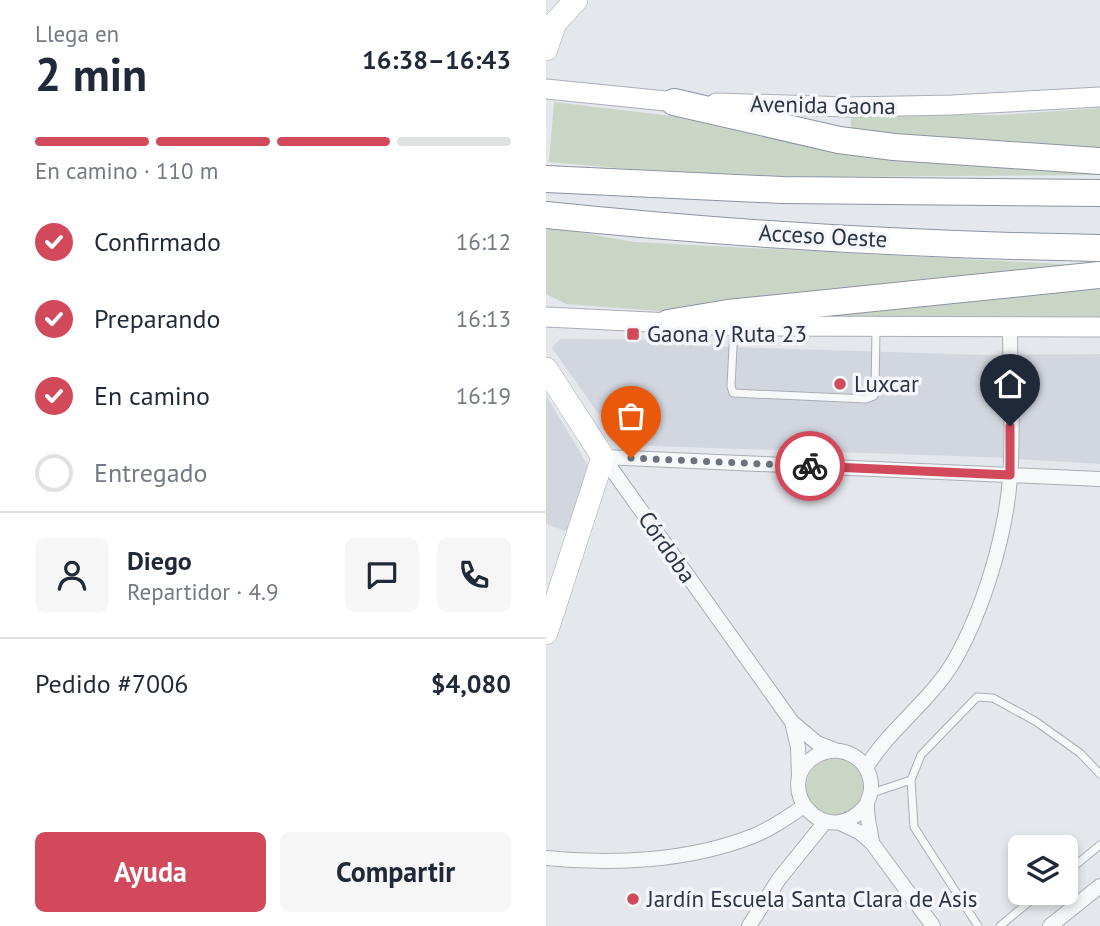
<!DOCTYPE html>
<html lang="es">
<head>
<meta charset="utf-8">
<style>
	:root { --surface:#fff; --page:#f6f6f7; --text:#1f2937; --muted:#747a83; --line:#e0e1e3; --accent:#d1495b }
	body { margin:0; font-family:"PT Sans",sans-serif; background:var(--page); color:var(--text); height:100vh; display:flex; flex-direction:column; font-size:26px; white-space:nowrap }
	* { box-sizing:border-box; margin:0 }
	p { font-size:23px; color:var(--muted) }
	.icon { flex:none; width:38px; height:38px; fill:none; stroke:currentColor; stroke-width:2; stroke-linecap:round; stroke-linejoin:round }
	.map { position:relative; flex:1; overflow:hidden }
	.details { display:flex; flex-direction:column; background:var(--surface); width:546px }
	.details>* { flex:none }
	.buttons { position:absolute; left:462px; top:835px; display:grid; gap:14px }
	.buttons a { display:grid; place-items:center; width:70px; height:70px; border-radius:10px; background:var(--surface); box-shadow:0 4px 10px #0003; font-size:35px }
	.pin { position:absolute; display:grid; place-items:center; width:60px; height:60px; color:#fff; margin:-72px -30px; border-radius:50% 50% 50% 0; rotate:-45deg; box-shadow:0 0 7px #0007 }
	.pin .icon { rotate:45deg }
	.courier { position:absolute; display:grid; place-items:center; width:70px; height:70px; margin:-35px; border:5px solid #d1495b; border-radius:50%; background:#fff; color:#222; box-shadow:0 2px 9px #0007 }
	.head em { font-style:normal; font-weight:700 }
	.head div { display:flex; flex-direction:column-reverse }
	.head { display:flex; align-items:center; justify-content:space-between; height:119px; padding:0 35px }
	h1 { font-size:46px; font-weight:700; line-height:52px }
	.bar { display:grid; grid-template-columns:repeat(4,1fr); gap:10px 7px; align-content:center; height:84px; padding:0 35px }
	.bar i { height:9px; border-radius:5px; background:var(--line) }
	.bar .on { background:var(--accent) }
	.bar p { grid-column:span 4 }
	.line { display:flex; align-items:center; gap:18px; padding:0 35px; border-top:2px solid var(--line) }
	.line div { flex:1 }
	.round { display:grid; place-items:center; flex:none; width:74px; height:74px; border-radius:10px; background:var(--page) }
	ol { padding:0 35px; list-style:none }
	li { display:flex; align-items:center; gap:21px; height:77px }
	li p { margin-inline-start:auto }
	li .icon { padding:7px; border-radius:50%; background:var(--accent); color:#fff; stroke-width:4 }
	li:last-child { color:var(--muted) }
	li i { width:38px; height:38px; border:4px solid var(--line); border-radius:50% }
	.button { display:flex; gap:14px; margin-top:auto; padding:14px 35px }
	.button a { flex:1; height:80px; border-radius:10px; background:var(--accent); color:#fff; font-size:28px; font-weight:700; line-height:80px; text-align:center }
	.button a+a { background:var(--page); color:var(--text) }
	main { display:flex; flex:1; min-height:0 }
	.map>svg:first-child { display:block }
</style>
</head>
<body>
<main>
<section class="details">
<div class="head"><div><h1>2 min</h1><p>Llega en</p></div><em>16:38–16:43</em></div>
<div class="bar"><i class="on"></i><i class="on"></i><i class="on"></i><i></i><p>En camino · 110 m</p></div>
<ol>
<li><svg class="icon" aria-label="check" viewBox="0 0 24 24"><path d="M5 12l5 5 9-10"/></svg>Confirmado<p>16:12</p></li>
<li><svg class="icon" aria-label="check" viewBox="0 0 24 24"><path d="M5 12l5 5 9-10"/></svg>Preparando<p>16:13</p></li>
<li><svg class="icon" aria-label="check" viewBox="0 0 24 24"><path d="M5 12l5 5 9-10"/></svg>En camino<p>16:19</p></li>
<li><i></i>Entregado</li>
</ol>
<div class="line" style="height:126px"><a class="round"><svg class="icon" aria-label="person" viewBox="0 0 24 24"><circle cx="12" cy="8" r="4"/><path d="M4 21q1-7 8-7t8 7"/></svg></a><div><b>Diego</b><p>Repartidor · 4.9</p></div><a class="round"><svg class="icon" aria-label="chat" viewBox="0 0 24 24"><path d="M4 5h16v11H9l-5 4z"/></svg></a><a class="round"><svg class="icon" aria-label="phone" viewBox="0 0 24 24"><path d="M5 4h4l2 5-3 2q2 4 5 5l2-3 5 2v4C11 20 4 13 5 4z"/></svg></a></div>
<div class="line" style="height:91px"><div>Pedido #7006</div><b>$4,080</b></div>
<div class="button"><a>Ayuda</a><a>Compartir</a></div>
</section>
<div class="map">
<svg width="554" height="926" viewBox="0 0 554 926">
	<rect width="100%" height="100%" fill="#e4e7ec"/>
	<path fill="#d2d6de" d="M14 339 148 340 150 346 439 355 554 354V464L438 457 79 445 71 440 6 348Z
		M0 395 44 469 23 532 0 524Z"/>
	<path fill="#c9d6c5" d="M8 102 554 167V175L261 177 105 171 3 162Z
		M554 108V152L305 132V115H454Z
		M0 229H16L88 242 536 265 158 311H113L20 304 0 294Z
		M554 282V317L241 318Z
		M260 787a29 29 0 1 1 58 0a29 29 0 1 1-58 0Z"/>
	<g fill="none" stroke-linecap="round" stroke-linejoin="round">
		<defs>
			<path id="lane" d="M188 327 185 386 187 393 320 399 328 396 329 392 330 329
				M326 793 365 780
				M520 873 554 845
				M432 926 368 827 365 780 375 755 431 697 447 698 489 721 534 753 554 774
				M454 926 495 892"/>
			<path id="street" d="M57 457 554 479
				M57 457 246 722 271 743 289 750
				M246 722 252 747 253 775
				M320 768C342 730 384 702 408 661 437 611 460 535 464 477 468 428 464 377 464 327
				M321 804C281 855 224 787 268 757 276 752 285 750 294 751 313 754 326 770 325 789 325 795 321 800 321 805 320 816 325 831 326 843
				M294 823 313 832 326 843 387 926
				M0 858C67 865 144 861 207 836 225 829 242 817 258 806
				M203 926 233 879 279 822
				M504 926 554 886"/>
			<path id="secondary" d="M0 89 140 103
				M170 103 304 107 406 105 554 97
				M0 317 188 326 554 327"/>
			<path id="primary" d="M0 49 9 23 30 0
				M0 369 57 457 0 633"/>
			<path id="highway" d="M128 102 293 140 348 147 554 161
				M0 179 236 190 554 193
				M0 215C184 234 369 245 554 248
				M122 323 182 313 554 275"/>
		</defs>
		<use href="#lane" stroke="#a9aeb7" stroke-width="9"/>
		<use href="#street" stroke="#a9aeb7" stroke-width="16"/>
		<use href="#secondary" stroke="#a9aeb7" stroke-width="21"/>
		<use href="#primary" stroke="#a3abb8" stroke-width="24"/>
		<use href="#highway" stroke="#8b94a3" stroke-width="28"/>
		<use href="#lane" stroke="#f7f8fa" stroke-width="7"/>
		<use href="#street" stroke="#f7f8fa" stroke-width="14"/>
		<use href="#secondary" stroke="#fff" stroke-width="19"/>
		<use href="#primary" stroke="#fff" stroke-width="23"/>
		<use href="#highway" stroke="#fff" stroke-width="26"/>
	</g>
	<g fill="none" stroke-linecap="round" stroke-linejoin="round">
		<path stroke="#6c737f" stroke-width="7" stroke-dasharray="0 12.6" d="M85 458 264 466"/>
		<path stroke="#d1495b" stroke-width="9" d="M264 466 464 475V426"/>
	</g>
	<g fill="#d1495b" stroke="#f4f6f9" stroke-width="2.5">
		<rect x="80" y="327" width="14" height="14" rx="3.5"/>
		<circle cx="294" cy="384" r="7"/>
		<circle cx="87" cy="899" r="7"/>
	</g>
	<g text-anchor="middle" stroke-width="7" stroke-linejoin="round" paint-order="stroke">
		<g font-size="23" fill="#2b3445" stroke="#f4f6f9">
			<text transform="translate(277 105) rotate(1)" y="8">Avenida Gaona</text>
			<text transform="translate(277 236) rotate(3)" y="8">Acceso Oeste</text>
			<text transform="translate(121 547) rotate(55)" y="8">Córdoba</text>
		</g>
		<g font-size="23" fill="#2b3445" stroke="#f4f6f9" text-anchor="start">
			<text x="101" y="342">Gaona y Ruta 23</text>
			<text x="308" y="392">Luxcar</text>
			<text x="101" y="907">Jardín Escuela Santa Clara de Asis</text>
		</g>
	</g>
</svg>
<div class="buttons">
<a><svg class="icon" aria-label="layers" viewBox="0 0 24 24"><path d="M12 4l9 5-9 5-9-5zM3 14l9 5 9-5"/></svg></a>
</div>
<div class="pin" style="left:85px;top:458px;background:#ea580c"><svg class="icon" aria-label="bag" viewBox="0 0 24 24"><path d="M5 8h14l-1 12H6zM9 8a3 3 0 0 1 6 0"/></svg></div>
<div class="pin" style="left:464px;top:426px;background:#1f2937"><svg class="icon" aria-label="home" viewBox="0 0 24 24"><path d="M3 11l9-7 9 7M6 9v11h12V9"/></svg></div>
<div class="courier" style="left:264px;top:466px"><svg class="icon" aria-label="bike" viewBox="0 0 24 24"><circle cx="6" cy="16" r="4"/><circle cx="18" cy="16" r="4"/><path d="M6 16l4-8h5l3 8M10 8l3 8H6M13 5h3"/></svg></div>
</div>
</main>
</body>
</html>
